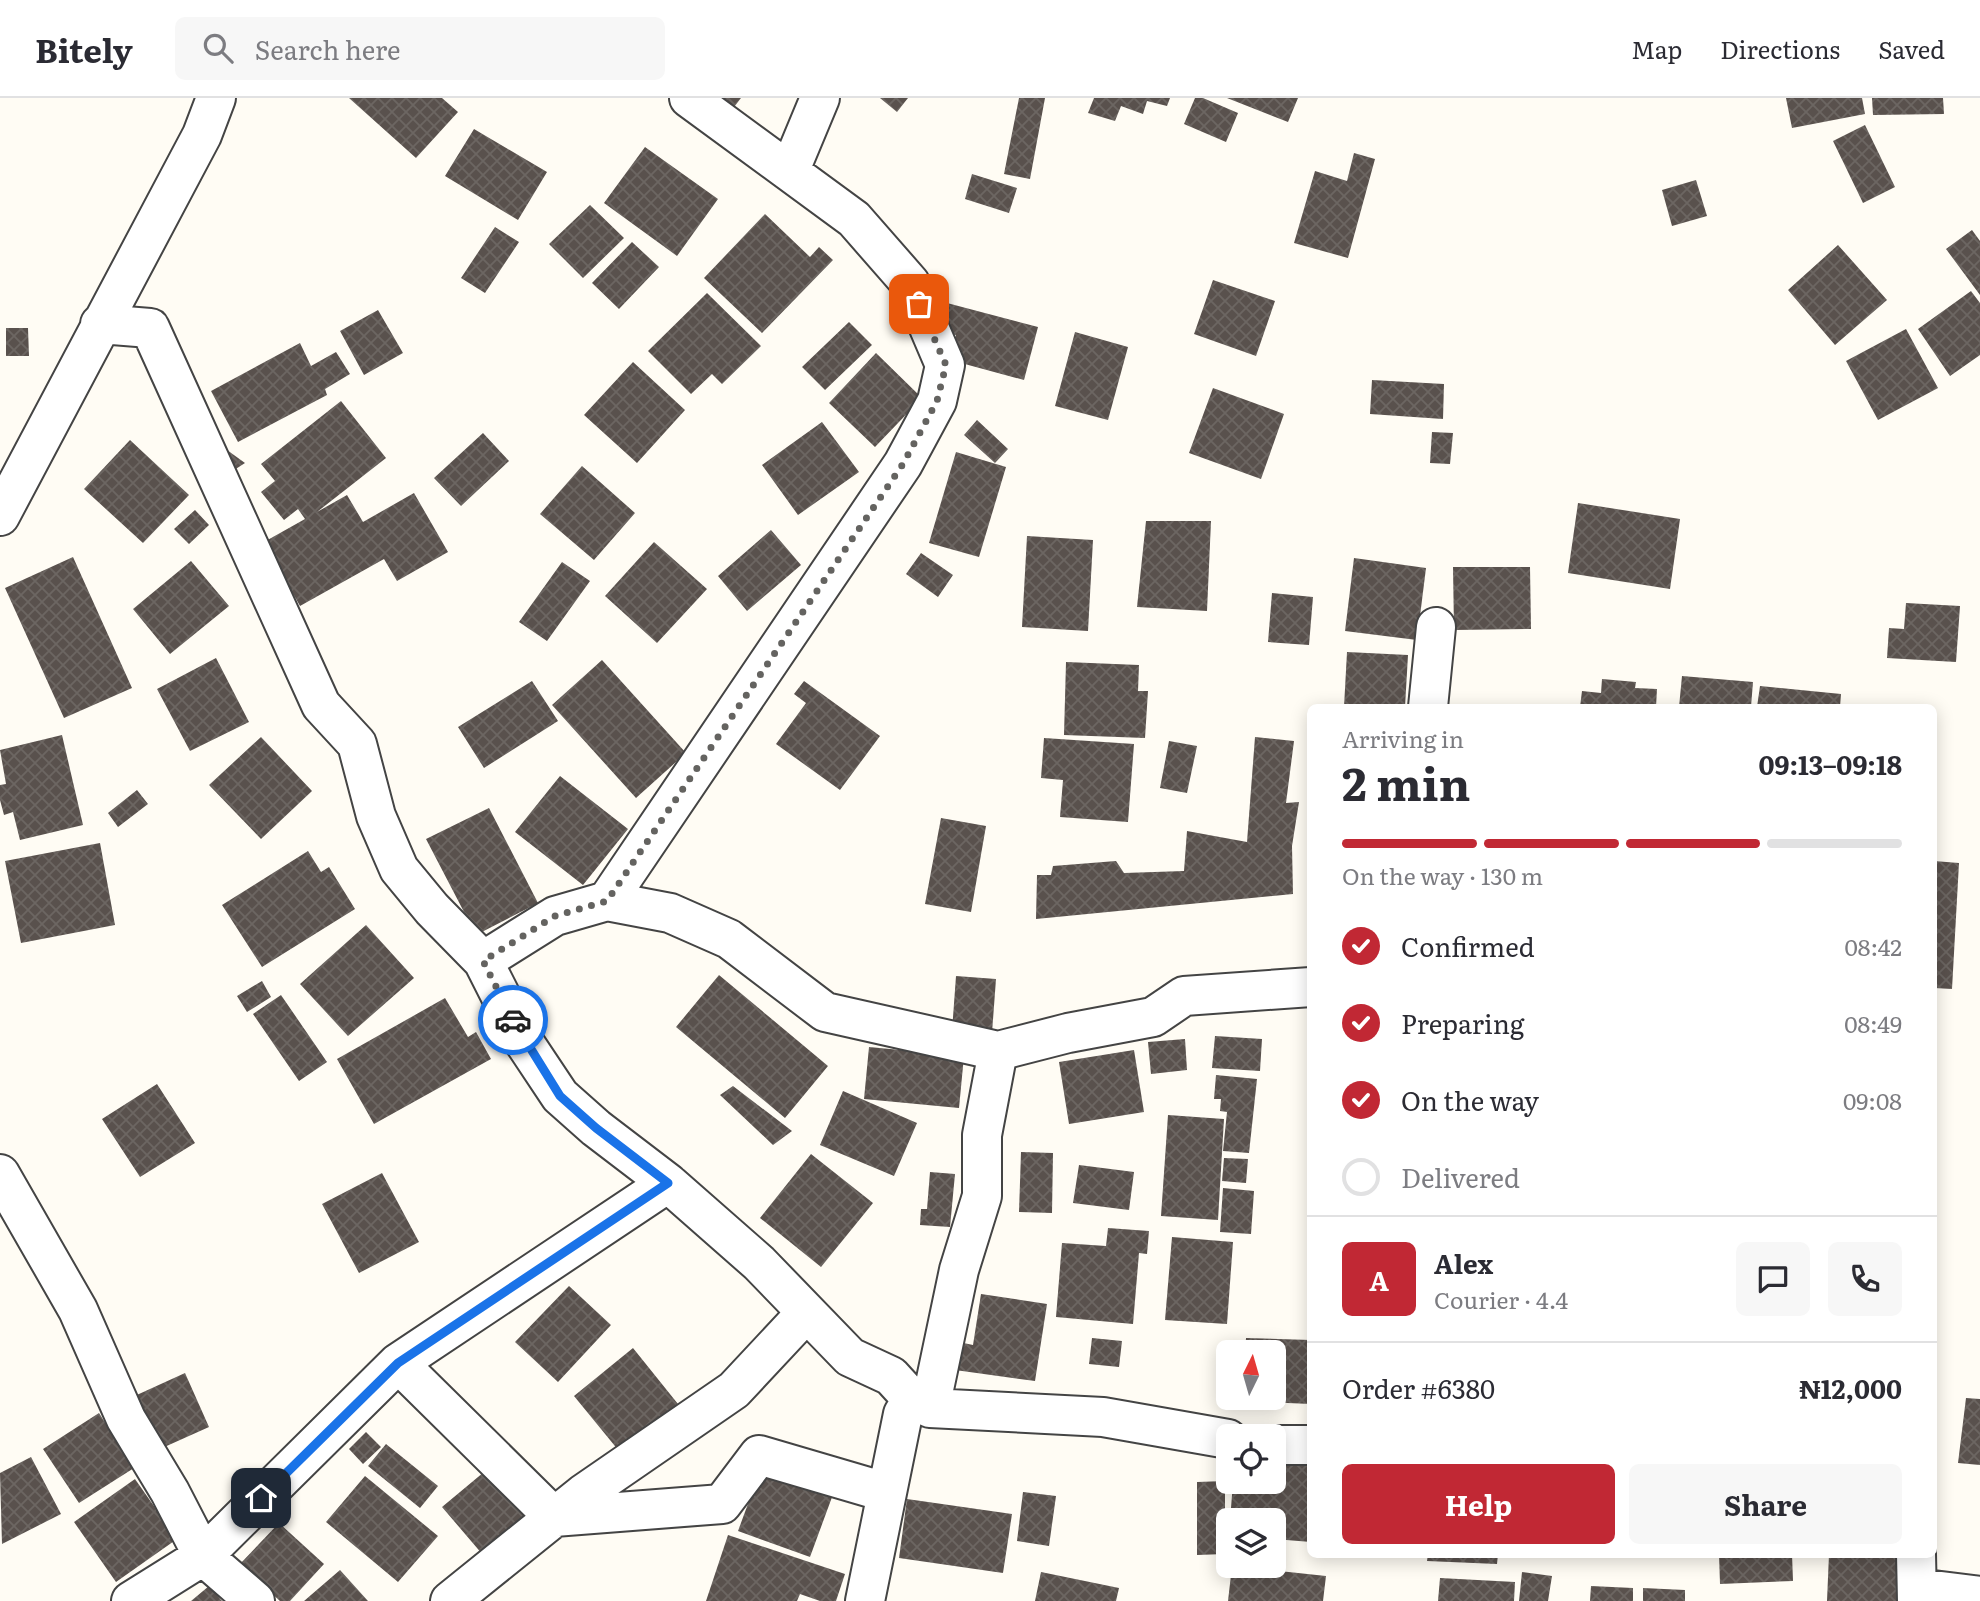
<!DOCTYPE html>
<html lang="en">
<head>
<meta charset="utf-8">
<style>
	:root { --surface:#fff; --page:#f7f7f7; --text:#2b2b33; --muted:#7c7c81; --line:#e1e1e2; --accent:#c12834 }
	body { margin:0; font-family:Literata,serif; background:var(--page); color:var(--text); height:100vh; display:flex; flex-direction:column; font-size:26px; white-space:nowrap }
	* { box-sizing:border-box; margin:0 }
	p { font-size:23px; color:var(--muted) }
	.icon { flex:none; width:38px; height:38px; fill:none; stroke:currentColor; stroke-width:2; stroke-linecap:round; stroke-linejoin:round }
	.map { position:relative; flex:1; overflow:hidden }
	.panel { position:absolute; left:1307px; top:606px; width:630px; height:854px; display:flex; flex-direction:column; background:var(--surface); border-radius:10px; box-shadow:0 4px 18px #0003 }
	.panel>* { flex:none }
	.needle { width:46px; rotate:5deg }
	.tools { position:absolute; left:1216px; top:1242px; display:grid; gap:14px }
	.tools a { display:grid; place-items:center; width:70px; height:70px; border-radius:10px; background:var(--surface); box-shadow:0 4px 18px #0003; font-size:35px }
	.pin { position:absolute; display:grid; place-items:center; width:60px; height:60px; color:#fff; margin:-30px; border-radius:14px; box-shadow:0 4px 10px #0006 }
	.courier { position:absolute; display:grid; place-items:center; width:70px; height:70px; margin:-35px; border:5px solid #1a73e8; border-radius:50%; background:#fff; color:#222; box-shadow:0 2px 9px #0007 }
	.headline em { font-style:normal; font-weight:700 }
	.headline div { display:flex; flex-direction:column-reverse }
	.headline { display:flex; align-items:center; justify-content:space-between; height:119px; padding:0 35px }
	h1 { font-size:46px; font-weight:700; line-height:52px }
	.bar { display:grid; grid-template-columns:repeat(4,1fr); gap:10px 7px; align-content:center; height:84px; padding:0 35px }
	.bar i { height:9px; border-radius:5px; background:var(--line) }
	.bar .current { background:var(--accent) }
	.bar p { grid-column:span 4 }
	.line { display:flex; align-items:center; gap:18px; padding:0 35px; border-top:2px solid var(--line) }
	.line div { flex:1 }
	.round { display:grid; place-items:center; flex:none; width:74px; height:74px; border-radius:10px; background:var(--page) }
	ol { padding:0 35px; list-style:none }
	li { display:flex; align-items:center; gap:21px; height:77px }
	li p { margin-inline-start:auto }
	li .icon { padding:7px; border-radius:50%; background:var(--accent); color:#fff; stroke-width:4 }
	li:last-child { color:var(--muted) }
	li i { width:38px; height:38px; border:4px solid var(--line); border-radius:50% }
	.button { display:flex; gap:14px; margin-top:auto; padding:14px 35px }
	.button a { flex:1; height:80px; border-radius:10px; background:var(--accent); color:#fff; font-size:28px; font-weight:700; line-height:80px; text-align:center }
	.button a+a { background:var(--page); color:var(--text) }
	header { display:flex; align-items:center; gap:42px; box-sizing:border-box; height:98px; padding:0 35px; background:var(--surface); border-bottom:2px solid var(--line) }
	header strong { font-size:33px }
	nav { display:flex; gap:38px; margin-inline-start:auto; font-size:24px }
	.search { width:490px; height:63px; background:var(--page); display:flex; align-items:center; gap:18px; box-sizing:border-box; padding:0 24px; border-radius:10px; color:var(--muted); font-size:26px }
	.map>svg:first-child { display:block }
</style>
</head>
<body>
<header>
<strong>Bitely</strong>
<div class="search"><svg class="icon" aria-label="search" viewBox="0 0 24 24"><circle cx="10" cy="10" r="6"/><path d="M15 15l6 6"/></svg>Search here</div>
<nav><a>Map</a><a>Directions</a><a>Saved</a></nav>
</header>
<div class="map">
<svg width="1980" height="1503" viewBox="0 0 1980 1503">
	<defs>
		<pattern id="building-cross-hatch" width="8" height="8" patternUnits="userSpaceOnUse" patternTransform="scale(1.75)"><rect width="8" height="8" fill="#59514d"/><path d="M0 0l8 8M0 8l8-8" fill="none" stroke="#6c6662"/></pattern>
	</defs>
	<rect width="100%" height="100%" fill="#fffcf4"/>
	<path fill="url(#building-cross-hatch)" d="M349 0H442L458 14 416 60Z
		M715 0H741L731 13Z
		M880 0H908L897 14Z
		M1019 0H1045L1030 81 1004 76Z
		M1094 0H1170L1167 8 1147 3 1143 16 1121 8 1115 23 1088 15Z
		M1195 0H1203L1238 15 1226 44 1184 26Z
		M1227 0H1298L1288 24Z
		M1786 0H1862L1865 16 1792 30Z
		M1872 0H1943L1944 16 1873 17Z
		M1865 27 1895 89 1863 105 1833 43Z
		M474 31 547 74 518 122 445 78Z
		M645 49 718 101 677 158 604 105Z
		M1354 55 1375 61 1348 160 1294 145 1315 73 1347 83Z
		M972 76 1017 90 1009 115 965 101Z
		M1696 82 1707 118 1672 128 1662 92Z
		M590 107 624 140 583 180 549 146Z
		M765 116 810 159 819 149 833 162 762 235 704 180Z
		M495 129 519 144 485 195 461 180Z
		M1972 132 1980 143V197L1946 151Z
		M632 144 659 169 619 211 592 185Z
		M1838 147 1887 202 1835 247 1788 192Z
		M1213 182 1275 203 1256 258 1194 236Z
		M1971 193 1980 205V257L1950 278 1918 231Z
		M707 195 761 248 722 286 712 276 691 296 648 253Z
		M947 205 1038 229 1024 282 950 262 956 237 939 233Z
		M378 212 403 255 364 277 340 233Z
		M849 224 872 247 825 292 802 269Z
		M6 230H28L29 258H6Z
		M1906 231 1938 290 1878 322 1846 263Z
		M1075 234 1128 249 1108 322 1055 308Z
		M300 245 311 268 336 254 350 276 325 291 327 297 238 344 211 293Z
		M876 255 922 300 875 349 829 305Z
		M633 264 685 312 637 365 584 317Z
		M1372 282 1444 286 1443 321 1370 316Z
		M1213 290 1284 316 1261 381 1189 355Z
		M341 303 386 360 317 414 347 397 363 424 414 395 448 454 397 483 384 461 300 508 264 444 305 421 298 411 284 422 261 394 275 383 261 366Z
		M977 322 1008 351 995 365 964 337Z
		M822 324 859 374 798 417 762 367Z
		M1432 334 1453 335 1450 366 1430 365Z
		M483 335 509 363 461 408 434 380Z
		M130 342 189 397 143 445 84 391Z
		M227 352 245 365 228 376 216 360Z
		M956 354 1006 369 979 459 929 445Z
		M582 368 635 415 594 462 540 416Z
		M1578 405 1680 421 1670 491 1568 475Z
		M195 412 209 427 189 446 174 431Z
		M1146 423H1211L1207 513 1137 509Z
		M771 432 801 467 747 513 718 478Z
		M1027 438 1093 442 1088 533 1022 529Z
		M654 444 707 491 657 545 605 498Z
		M921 455 953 477 938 499 906 476Z
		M73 459 132 590 64 620 5 490Z
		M1354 460 1426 470 1417 542 1345 533Z
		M191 463 229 508 170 556 133 511Z
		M562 464 590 483 547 543 519 524Z
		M1453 469H1530L1531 531 1454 532Z
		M1272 495 1313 499 1309 547 1268 544Z
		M1906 505 1960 508 1956 564 1887 560 1889 530 1904 531Z
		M1347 554 1408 557 1405 609H1344Z
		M216 560 249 624 190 653 157 591Z
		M602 562 686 655 636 700 552 607Z
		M1066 564 1139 567 1138 593H1148L1145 640 1064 637Z
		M1682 578 1753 584 1751 609H1679Z
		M1602 581 1636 584 1635 590 1657 591 1656 609H1580L1582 593 1601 595Z
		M532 583 558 623 484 670 458 629Z
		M804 583 880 638 840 692 776 646 806 605 794 596Z
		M1760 588 1841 596 1840 609H1757Z
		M62 637 83 727 20 742 13 714 4 717 0 702V687L6 686 0 652Z
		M261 639 312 693 261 741 209 687Z
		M1255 639 1294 643 1286 705 1299 704 1292 748 1293 796 1036 821 1037 777H1051L1053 768 1116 763 1124 775 1184 773 1187 733 1247 744Z
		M1044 640 1134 646 1128 724 1060 719 1063 682 1041 680Z
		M1169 643 1197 648 1187 695 1160 690Z
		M560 678 628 731 583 787 515 734Z
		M137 692 148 706 118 729 108 715Z
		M489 710 538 805 476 837 426 741Z
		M941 720 986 728 971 814 925 806Z
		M100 745 115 827 21 845 5 763Z
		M308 753 321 774 329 769 355 811 262 869 222 807Z
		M1934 763 1959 765 1952 891 1934 890Z
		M366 827 414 880 348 938 300 886Z
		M719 877 828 968 785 1020 676 929Z
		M956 878 996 881 992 935 952 933Z
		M262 883 271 899 247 914 237 898Z
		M281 897 327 964 299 983 253 916Z
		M445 900 468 939 476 934 491 961 374 1026 337 961Z
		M1215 938 1262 941 1260 973 1212 970Z
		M1185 941 1187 972 1151 976 1148 944Z
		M869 949 964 958 959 1010 864 1001Z
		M1134 952 1144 1014 1069 1026 1059 964Z
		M1216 977 1257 981 1249 1055 1223 1053 1227 1014 1220 1013 1221 1001H1214Z
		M157 986 195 1045 140 1079 102 1021Z
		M733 988 792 1033 773 1047 720 997Z
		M843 993 917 1025 894 1078 820 1047Z
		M1168 1017 1224 1021 1218 1122 1161 1118Z
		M1021 1054 1053 1055 1052 1115 1019 1114Z
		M811 1056 873 1105 821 1169 760 1120Z
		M1224 1060 1248 1061 1246 1085 1222 1083Z
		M1079 1067 1134 1074 1129 1112 1073 1105Z
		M930 1074 955 1076 950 1129 920 1127 921 1111H927Z
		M382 1075 419 1144 359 1175 322 1106Z
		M1223 1090 1254 1093 1251 1136 1220 1134Z
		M1108 1130 1149 1133 1147 1156 1139 1155 1133 1226 1056 1219 1062 1145 1106 1148Z
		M1172 1139 1233 1144 1227 1226 1165 1222Z
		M569 1188 611 1227 558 1284 515 1244Z
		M981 1196 1047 1206 1035 1283 955 1272 959 1244 973 1247Z
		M1092 1240 1122 1243 1119 1269 1089 1266Z
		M1246 1240 1311 1242V1306L1244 1303V1300H1274V1255H1245Z
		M633 1250 678 1306 619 1353 574 1298Z
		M185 1275 209 1329 151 1355 128 1301Z
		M1966 1300 1980 1301V1367L1958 1365Z
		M99 1315 134 1370 79 1405 43 1351Z
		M366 1334 381 1349 363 1366 349 1351Z
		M386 1346 438 1388 420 1410 368 1368Z
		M31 1359 61 1416 2 1446 0 1375Z
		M1274 1361 1311 1363V1444L1274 1441V1423H1230L1233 1384H1274Z
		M763 1365 835 1391 810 1459 738 1433Z
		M490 1369 530 1417 483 1457 442 1409Z
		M365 1378 438 1438 398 1484 326 1424Z
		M135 1381 177 1441 116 1484 74 1424Z
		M1225 1383V1456L1197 1457V1384Z
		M1023 1394 1056 1398 1049 1448 1017 1443Z
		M907 1401 1012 1416 1003 1475 899 1460Z
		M279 1425 324 1466 290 1503H280L240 1466Z
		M728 1437 845 1476 836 1503H820L800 1496 797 1503H706Z
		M1428 1456H1498L1497 1466 1427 1463Z
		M1719 1456H1792L1793 1483 1720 1486Z
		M1829 1456H1902L1899 1503H1827Z
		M1232 1468 1326 1478 1323 1503H1228Z
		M340 1472 368 1503H304Z
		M1041 1474 1119 1490 1116 1503H1035Z
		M1522 1474 1552 1478 1548 1503H1519Z
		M1440 1480 1515 1484 1514 1503H1438Z
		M209 1488 222 1503H191Z
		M1591 1488 1633 1490V1503H1590Z
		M1643 1490 1685 1492V1503H1643Z"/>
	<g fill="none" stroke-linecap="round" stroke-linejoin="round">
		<defs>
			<path id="street" d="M790 72 820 0
				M100 226 150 230 321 607 357 646 376 718 399 771 432 811 483 863 524 944 560 998 596 1030 668 1085 759 1165 850 1259 891 1278 912 1301 930 1310 1103 1319 1228 1341
				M0 418 202 37 216 0
				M1428 609 1436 529
				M607 803 903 366 937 303 945 267 910 185 854 121 689 0
				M483 863 555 818 607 803 670 815 729 841 825 914 998 953 1068 935 1153 919 1184 898 1311 889
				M0 1076 78 1212 126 1321 170 1394 203 1458 255 1503
				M398 1265 554 1419 722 1406 759 1357 885 1394
				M930 1310 959 1172 982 1098V1037L998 953
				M1274 1347H1311
				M1916 1456 1917 1503
				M1917 1490 1980 1498
				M131 1503 203 1458 398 1265 668 1085
				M450 1503 583 1396 734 1292 805 1216
				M865 1503 903 1316 912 1301"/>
		</defs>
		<use href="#street" stroke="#444" stroke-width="42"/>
		<use href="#street" stroke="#fff" stroke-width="38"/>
	</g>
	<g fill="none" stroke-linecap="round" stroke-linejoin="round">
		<path stroke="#646360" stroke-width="7" stroke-dasharray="0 12.6" d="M513 922 483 863 555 818 607 803 903 366 937 303 946 267 919 206"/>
		<path stroke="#1a73e8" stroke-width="9" d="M261 1400 398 1265 668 1085 596 1030 560 998 513 922"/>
	</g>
</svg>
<div class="tools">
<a><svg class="needle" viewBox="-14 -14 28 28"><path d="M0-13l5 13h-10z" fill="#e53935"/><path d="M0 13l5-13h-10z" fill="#7c7c81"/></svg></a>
<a><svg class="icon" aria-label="locate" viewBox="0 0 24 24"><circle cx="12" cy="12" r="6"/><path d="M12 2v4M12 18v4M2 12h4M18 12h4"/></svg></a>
<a><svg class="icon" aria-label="layers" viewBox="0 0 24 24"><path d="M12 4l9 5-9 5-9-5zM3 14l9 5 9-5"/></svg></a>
</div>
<div class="pin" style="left:919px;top:206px;background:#ea580c"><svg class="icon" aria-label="bag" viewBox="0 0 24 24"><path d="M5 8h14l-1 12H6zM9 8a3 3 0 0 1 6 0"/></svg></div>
<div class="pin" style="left:261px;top:1400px;background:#1f2937"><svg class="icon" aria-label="home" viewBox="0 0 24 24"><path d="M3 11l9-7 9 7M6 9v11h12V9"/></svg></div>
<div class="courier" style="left:513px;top:922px"><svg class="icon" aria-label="car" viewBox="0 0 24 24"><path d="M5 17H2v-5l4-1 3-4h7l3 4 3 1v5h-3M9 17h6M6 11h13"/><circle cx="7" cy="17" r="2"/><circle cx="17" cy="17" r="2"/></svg></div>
<section class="panel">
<div class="headline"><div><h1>2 min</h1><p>Arriving in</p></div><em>09:13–09:18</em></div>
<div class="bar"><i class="current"></i><i class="current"></i><i class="current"></i><i></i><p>On the way · 130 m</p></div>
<ol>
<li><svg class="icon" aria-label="check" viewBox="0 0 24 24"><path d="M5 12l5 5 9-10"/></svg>Confirmed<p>08:42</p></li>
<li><svg class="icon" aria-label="check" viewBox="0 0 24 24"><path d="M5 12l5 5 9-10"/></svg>Preparing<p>08:49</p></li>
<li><svg class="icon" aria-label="check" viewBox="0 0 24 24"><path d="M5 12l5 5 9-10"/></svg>On the way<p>09:08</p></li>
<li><i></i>Delivered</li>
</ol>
<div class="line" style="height:126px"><b class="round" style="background:var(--accent);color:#fff">A</b><div><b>Alex</b><p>Courier · 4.4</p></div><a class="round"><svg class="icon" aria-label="chat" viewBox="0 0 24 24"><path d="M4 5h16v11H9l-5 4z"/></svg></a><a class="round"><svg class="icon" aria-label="phone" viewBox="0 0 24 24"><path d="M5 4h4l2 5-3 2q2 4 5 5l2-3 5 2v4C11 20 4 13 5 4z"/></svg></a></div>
<div class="line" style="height:91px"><div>Order #6380</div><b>₦12,000</b></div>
<div class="button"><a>Help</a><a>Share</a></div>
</section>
</div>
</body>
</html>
